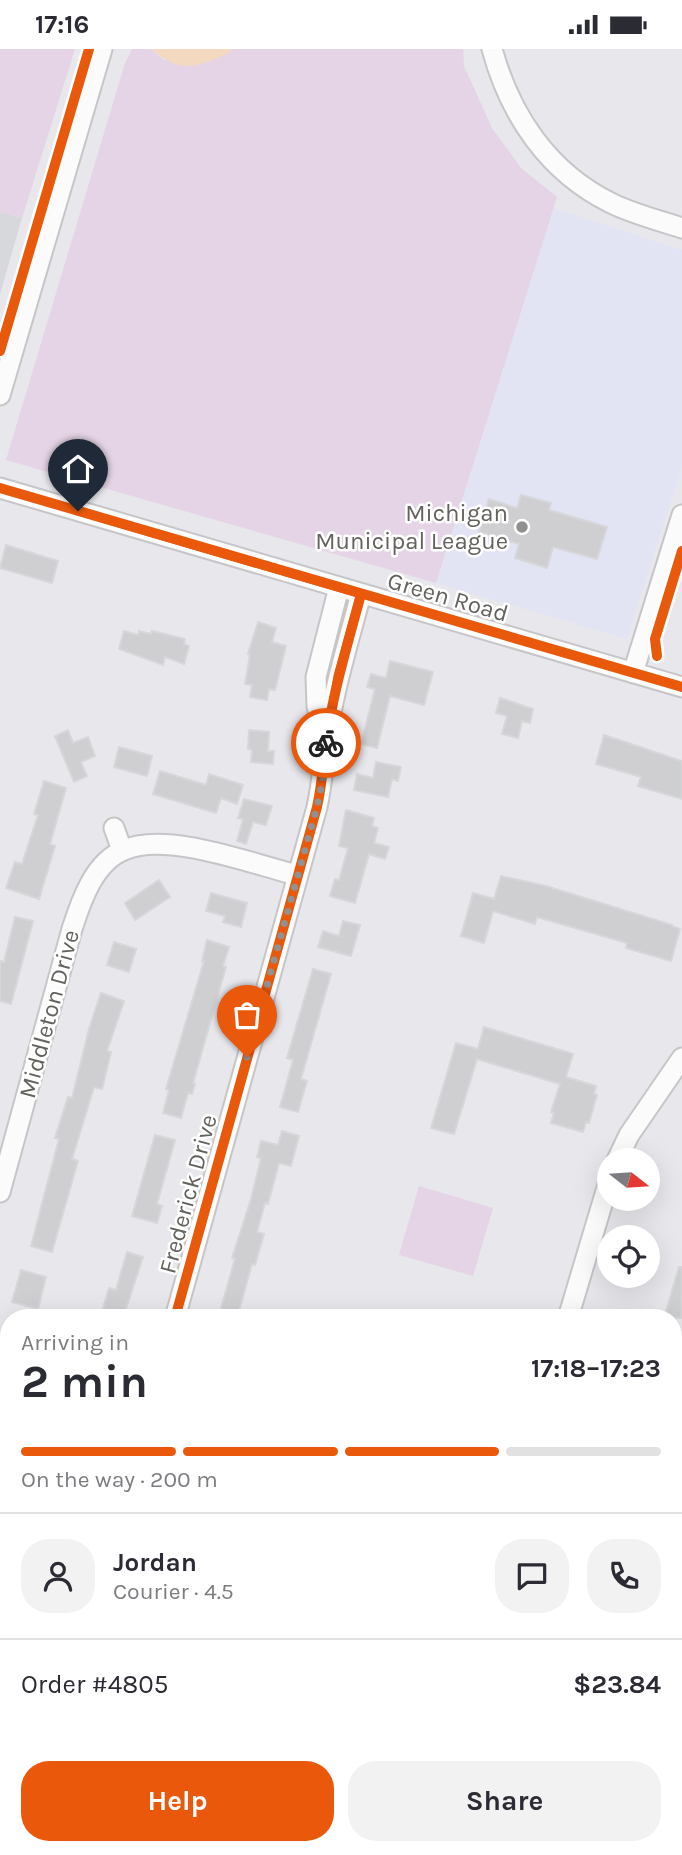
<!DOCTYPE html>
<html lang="en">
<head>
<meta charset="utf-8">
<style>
	:root { --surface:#fff; --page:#f2f2f3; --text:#2b2b33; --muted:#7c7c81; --line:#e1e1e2; --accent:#ea580c }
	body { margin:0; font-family:Karla,sans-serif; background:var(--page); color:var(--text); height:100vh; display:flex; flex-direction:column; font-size:26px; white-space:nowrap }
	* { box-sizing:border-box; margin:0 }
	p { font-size:23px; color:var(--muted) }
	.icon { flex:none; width:38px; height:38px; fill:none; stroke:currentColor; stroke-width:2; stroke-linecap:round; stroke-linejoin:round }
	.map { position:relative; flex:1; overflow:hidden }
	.panel { position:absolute; left:0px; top:1260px; width:682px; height:546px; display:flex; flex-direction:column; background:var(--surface); border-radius:28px 28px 0 0; box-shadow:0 7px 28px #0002 }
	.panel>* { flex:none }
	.needle { width:46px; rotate:107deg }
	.tools { position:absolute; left:597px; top:1099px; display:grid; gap:14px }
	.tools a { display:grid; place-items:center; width:63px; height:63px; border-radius:50%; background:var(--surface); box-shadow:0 7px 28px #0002; font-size:35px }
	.pin { position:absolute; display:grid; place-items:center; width:60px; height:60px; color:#fff; margin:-72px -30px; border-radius:50% 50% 50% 0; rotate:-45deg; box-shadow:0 0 7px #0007 }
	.pin .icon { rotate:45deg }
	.courier { position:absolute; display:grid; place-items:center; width:70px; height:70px; margin:-35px; border:5px solid #ea580c; border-radius:50%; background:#fff; color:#222; box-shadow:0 2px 9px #0007 }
	.overview em { font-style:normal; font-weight:700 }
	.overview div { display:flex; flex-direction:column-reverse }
	.overview { display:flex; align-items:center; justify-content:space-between; height:119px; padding:0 21px }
	h1 { font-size:46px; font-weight:700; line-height:52px }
	.bar { display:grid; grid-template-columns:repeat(4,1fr); gap:10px 7px; align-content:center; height:84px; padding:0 21px }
	.bar i { height:9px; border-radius:5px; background:var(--line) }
	.bar .on { background:var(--accent) }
	.bar p { grid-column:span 4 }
	.line { display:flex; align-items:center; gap:18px; padding:0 21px; border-top:2px solid var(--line) }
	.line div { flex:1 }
	.round { display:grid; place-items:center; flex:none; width:74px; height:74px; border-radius:28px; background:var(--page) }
	.button { display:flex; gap:14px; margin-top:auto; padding:14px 21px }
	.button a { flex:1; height:80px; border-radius:28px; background:var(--accent); color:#fff; font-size:28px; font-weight:700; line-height:80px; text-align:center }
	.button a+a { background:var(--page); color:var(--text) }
	.status { display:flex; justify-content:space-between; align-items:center; height:49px; padding:0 35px; background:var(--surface); direction:ltr }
	.status svg { height:19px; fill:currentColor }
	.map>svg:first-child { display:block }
</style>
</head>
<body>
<div class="status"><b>17:16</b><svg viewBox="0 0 49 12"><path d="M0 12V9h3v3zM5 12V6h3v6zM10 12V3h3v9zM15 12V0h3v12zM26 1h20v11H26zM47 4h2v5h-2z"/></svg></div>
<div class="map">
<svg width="682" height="1806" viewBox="0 0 682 1806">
	<rect width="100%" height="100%" fill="#e7e7ec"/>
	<path fill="#e2e4f4" d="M553 159 682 201V417L627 590 436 534Z"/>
	<path fill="#d7d8dc" d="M0 162 22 169 0 245Z"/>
	<path fill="#e5d4e5" d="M0 0H75L22 169 0 162Z
		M132 0H151L164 11 230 3 232 0H463L464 17 492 79 521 119 557 148 436 534 6 411 125 14Z
		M419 1137 493 1159 473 1227 399 1206Z
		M0 1643 9 1645V1728L0 1729Z"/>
	<path fill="#f2d9c0" d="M152 0H232L230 3C200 18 179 26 152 0Z"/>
	<path fill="#cfced1" stroke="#d6d7db" stroke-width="2" d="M521 446 551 454 549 461 607 478 597 510 553 498 547 519 515 509 519 495 479 483 489 450 517 459Z
		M6 496 58 512 52 534 0 519Z
		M258 573 276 579 272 593 286 597 275 641 269 640 267 651 250 648 252 636 245 635 250 606 248 605Z
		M124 582 138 586 139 582 151 585 152 582 185 590 184 595 189 597 184 615 165 608 163 616 119 600Z
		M390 612 433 623 424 656 390 647 377 699 361 695 375 640 367 638 371 625 386 629Z
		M500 649 533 660 530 674 522 672 518 689 502 685 507 667 496 664Z
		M68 681 73 694 88 688 95 707 81 713 87 727 74 733 55 687Z
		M249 681 269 683 268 702H274L273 715 251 713 252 701 248 700Z
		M604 686 682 712V750L638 737 641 728 596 715Z
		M119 698 152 707 147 727 114 718Z
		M376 713 401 718 398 732 392 730 388 748 354 741 357 725 373 729Z
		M160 722 206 736 209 725 243 736 237 755 221 749 216 764 153 745Z
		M44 732 66 739 50 795 55 797 39 850 6 839 15 813 22 815 38 766 34 765Z
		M244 750 272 757 266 776 253 773 246 795 237 792 243 770 238 769Z
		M346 761 374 769 372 777 378 779 374 794 389 798 385 810 369 805 355 854 330 847 335 830 339 831 348 799 339 797Z
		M501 827 546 837 672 876V877L680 880 671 912 626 899 627 894 537 868 535 875 493 862 484 894 461 887 473 844 494 850Z
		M159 831 170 848 135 871 125 854Z
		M211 844 247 854 241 878 223 873 225 867 206 862Z
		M15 868 33 872 11 955 0 952V912L4 913Z
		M343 872 360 876 351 907 318 898 323 882 339 887Z
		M207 891 229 898 223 917 226 918 193 1034 195 1035 192 1045 188 1044 181 1069 163 1064 169 1041 166 1040 204 912H202Z
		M114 893 136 900 129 923 107 916Z
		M313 920 331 925 301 1030 307 1032 298 1063 280 1058 293 1011 287 1009Z
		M101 944 124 952 107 1002 111 1003 102 1040 94 1038 72 1110 78 1112 52 1203 31 1197 59 1090 55 1089 68 1048 72 1049 89 980Z
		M484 978 573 1005 566 1028 596 1037 594 1045 597 1046 589 1074 586 1073 583 1083 551 1074 554 1064 551 1063 560 1035 477 1010 454 1085 431 1079 456 994 478 1000Z
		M282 1082 299 1087 291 1117 279 1114 268 1155 265 1154 257 1183 264 1185 255 1216 252 1215 237 1269 219 1266 235 1210 232 1209 251 1150 261 1109 257 1108 261 1092 278 1096Z
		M155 1086 175 1091 157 1155 162 1157 157 1174 132 1167Z
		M127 1203 143 1208 123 1269H100L109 1239 116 1241Z
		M679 1218H682V1269H664Z
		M21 1221 46 1228 38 1260 12 1253Z"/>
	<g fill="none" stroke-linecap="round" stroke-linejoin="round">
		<defs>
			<path id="minor" d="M492 0C510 66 548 123 611 154 633 165 658 171 682 179
				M0 346 102 0
				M0 439 682 638
				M633 624 682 466
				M324 687 317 657 316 628 339 538
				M114 779 122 801
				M617 1111 629 1086 682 1009
				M0 1143 72 880C81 852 94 813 124 801 167 782 252 815 297 826
				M175 1269 317 758C322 736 323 715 326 693 333 643 348 594 361 545
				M568 1269 609 1132
				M0 1540 9 1543"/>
			<path id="highway" d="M674 1733H682
				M674 1796H682
				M0 1800 13 1797
				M351 1806 472 1797"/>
		</defs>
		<use href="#minor" stroke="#c6c5c7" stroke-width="23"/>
		<use href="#highway" stroke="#98a1c0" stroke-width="32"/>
		<path stroke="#ccc8ca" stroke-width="2.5" stroke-dasharray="7 3.5" stroke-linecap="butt" d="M0 1625 9 1594"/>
		<use href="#minor" stroke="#fbfbfc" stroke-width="19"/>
		<use href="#highway" stroke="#e3e4ee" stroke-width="28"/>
		<defs>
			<path id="cycleway" d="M0 302 89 0
				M0 439 682 638
				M657 607 655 590 682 502
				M175 1269 317 758C322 736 323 715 326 693 333 643 348 594 361 545"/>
		</defs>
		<use href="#cycleway" stroke="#fff" stroke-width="15"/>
		<use href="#cycleway" stroke="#e8590c" stroke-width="10"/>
	</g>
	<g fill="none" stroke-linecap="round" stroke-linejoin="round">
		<path stroke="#92918f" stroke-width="7" stroke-dasharray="0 12.6" d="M247 1008 317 758 323 729 326 694"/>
		<path stroke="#ea580c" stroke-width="9" d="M78 462 361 545 338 627 326 694"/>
	</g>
	<circle fill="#92918f" stroke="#fff" stroke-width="2.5" cx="522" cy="478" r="7"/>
	<g text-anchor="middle" stroke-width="5" stroke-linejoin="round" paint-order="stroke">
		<g font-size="24" fill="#64625d" stroke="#fff" text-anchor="end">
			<text x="508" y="472">Michigan<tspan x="508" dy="28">Municipal League</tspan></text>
		</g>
		<g font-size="24" fill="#64625d" stroke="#fff">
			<text transform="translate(448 548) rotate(16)" y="8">Green Road</text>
			<text transform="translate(49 965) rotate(-75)" y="8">Middleton Drive</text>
			<text transform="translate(188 1145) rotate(-75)" y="8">Frederick Drive</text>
		</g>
	</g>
</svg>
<div class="tools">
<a><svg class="needle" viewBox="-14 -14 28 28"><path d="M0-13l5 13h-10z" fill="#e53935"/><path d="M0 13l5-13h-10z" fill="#7c7c81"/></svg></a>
<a><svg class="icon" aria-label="locate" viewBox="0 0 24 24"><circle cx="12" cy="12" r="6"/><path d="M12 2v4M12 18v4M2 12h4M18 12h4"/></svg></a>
</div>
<div class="pin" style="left:247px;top:1008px;background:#ea580c"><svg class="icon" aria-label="bag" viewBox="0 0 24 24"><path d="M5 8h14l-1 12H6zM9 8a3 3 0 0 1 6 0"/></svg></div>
<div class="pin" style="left:78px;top:462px;background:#1f2937"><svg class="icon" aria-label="home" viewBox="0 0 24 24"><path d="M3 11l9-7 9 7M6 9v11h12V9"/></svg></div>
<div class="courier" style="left:326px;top:694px"><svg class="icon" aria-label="bike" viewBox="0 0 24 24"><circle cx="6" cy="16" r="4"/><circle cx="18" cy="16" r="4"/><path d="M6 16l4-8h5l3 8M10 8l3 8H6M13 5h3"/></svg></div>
<section class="panel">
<div class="overview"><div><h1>2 min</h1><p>Arriving in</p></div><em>17:18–17:23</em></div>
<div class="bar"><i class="on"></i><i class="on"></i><i class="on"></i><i></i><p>On the way · 200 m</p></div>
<div class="line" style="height:126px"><a class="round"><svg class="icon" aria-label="person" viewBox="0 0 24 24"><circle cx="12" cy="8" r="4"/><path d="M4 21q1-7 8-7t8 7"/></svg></a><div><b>Jordan</b><p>Courier · 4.5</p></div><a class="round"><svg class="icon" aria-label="chat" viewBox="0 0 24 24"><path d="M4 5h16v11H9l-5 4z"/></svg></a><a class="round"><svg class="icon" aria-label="phone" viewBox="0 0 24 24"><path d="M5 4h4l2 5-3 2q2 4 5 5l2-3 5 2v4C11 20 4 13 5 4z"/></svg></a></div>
<div class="line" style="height:91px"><div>Order #4805</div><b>$23.84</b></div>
<div class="button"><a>Help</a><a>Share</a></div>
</section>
</div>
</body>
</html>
